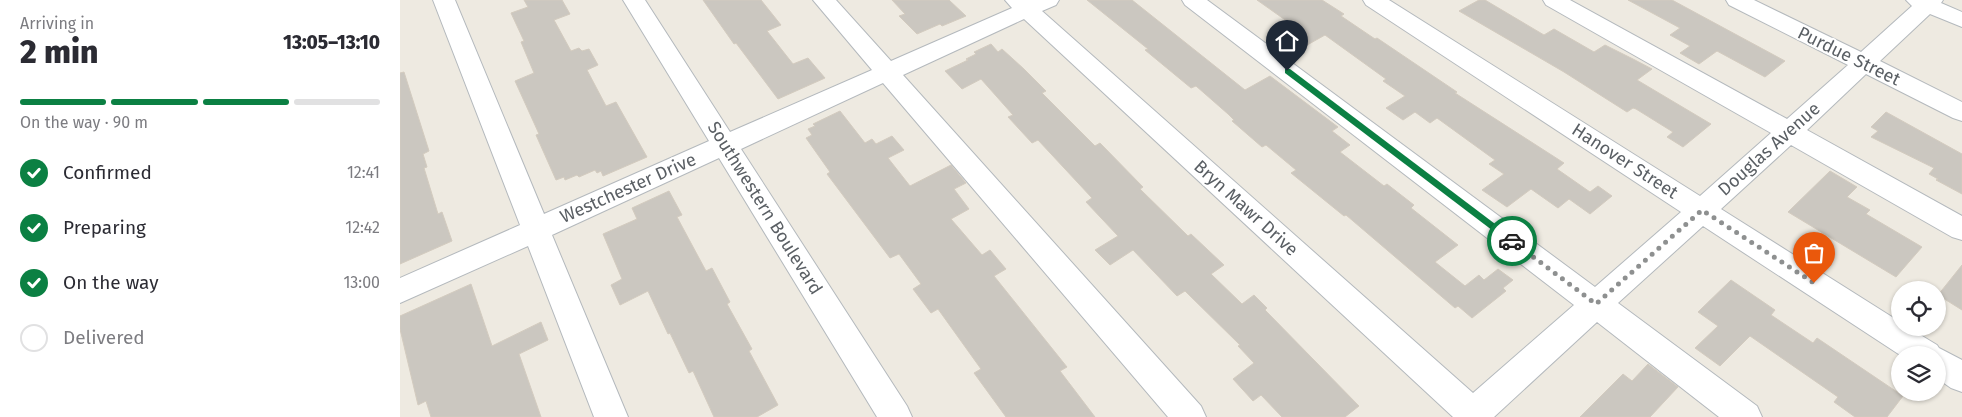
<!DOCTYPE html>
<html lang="en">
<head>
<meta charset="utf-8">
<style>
	:root { --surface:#fff; --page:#f2f2f3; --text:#2b2b33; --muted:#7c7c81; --line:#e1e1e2; --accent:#0b8043 }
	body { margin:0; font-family:"Fira Sans",sans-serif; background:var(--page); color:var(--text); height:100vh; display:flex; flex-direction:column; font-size:19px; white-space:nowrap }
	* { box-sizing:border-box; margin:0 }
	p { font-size:16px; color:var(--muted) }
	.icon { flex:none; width:28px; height:28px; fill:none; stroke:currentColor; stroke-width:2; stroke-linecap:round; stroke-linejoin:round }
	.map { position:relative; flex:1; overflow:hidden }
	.side { display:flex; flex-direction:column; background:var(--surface); width:400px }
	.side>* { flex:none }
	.fabs { position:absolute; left:1491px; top:281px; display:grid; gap:10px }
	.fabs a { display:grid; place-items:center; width:55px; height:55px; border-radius:50%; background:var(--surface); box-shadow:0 1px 4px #0004; font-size:25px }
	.pin { position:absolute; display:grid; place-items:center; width:42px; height:42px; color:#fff; margin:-51px -21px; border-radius:50% 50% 50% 0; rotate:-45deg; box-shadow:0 0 5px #0007 }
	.pin .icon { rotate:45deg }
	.courier { position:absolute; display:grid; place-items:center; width:50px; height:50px; margin:-25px; border:4px solid #0b8043; border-radius:50%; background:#fff; color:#222; box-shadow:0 1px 6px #0007 }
	.headline em { font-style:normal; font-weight:800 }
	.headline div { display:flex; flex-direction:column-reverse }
	.headline { display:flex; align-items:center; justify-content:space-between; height:85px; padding:0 20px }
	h1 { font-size:32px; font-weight:800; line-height:38px }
	.bar { display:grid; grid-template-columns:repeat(4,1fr); gap:8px 5px; align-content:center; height:60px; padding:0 20px }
	.bar i { height:6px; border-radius:4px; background:var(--line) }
	.bar .selected { background:var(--accent) }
	.bar p { grid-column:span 4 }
	ol { padding:0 20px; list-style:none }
	li { display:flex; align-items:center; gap:15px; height:55px }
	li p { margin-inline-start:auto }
	li .icon { padding:5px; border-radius:50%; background:var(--accent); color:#fff; stroke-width:4 }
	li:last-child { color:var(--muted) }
	li i { width:28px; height:28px; border:2px solid var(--line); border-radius:50% }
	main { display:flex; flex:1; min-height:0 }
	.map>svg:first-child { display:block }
</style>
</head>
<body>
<main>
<section class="side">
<div class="headline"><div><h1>2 min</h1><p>Arriving in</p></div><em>13:05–13:10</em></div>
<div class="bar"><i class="selected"></i><i class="selected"></i><i class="selected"></i><i></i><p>On the way · 90 m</p></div>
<ol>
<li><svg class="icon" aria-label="check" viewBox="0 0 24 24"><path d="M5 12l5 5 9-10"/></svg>Confirmed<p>12:41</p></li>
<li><svg class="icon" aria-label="check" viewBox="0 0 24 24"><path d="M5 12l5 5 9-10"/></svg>Preparing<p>12:42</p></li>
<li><svg class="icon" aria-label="check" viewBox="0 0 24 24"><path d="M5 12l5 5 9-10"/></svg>On the way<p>13:00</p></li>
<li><i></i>Delivered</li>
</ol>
</section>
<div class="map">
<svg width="1562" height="417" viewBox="0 0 1562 417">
	<rect width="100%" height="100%" fill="#eeeae1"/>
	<path fill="#cbc7c0" stroke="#d3cbbf" d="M124 0H162L170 14 154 20 171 51 179 48 182 51 189 49 198 65 187 70 206 106 216 102 247 157 203 176 201 171 197 173 195 170 179 177 177 175 165 180 164 177 156 180 136 135 139 134 115 81 134 73 121 42 124 41 111 13 128 7Z
		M303 0H361L381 25 367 31 393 64 408 58 425 78 378 99 336 43 334 44Z
		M492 0H549L566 16 542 26 540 24 517 34 499 16 505 14Z
		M687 0H732L845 90 870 76 938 127 932 131 950 145 940 152 984 186 987 184 1014 205 1011 208 1058 245 1035 262 1065 286 1079 275 1084 280 1098 269 1113 280 1103 288 1106 291 1072 318 1058 306 1055 308 946 215 944 216 891 173 896 170 866 145 862 147 832 121 834 120 828 114 796 86 791 88 745 50 748 49Z
		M857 0H922L944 14 941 16 975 39 977 38 1057 92 1055 93 1164 163 1157 169 1190 192 1198 186 1212 196 1190 214 1169 199 1158 208 1131 189 1107 207 1082 190 1104 174 1089 164 1095 160 1037 118 1030 123 1015 112 1003 120 986 108 1005 96 983 81 986 79 925 35 900 49 884 37 898 29Z
		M1079 0H1085L1144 35 1154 29 1194 52 1205 45 1233 59 1252 69 1237 80 1311 124 1283 147 1267 137 1273 132 1236 109 1233 108 1227 112 1164 72 1059 11Z
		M1228 0H1272L1385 61 1365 77 1317 51 1299 64 1280 53 1290 46 1270 35 1280 28Z
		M591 44 598 52 602 49 624 69 646 91 642 93 695 146 700 143 743 187 740 189 788 236 791 234 824 265 811 274 842 304 854 295 867 308 865 310 959 406 945 417H882L861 395 853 401 833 379 854 363 838 346 840 345 785 291 777 296 733 250 710 265 695 250 718 236 686 202 692 198 638 140 632 143 608 117 613 115 581 79 562 89 545 71 568 60 566 59 576 54 574 52Z
		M4 72 29 151 23 154 27 167 24 168 38 214 42 212 52 241 0 264V73Z
		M440 111 465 143 472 139 476 144 492 136 504 150 488 158 510 186 551 165 566 183 554 189 569 209 551 219 582 255 590 250 606 269 594 276 667 367 660 371 695 417H606L574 373 581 369 538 309 531 313 513 289 521 284 499 254 490 258 427 174 430 172 406 138 412 135 408 129 415 126 413 124Z
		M1486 112 1562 154V194L1536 180 1538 179 1529 174 1534 168 1471 137 1478 131 1471 127Z
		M1430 171 1457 187 1447 197 1470 210 1466 214 1522 247 1496 277 1388 212Z
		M269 191 282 215 277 217 306 271 312 268 330 302 327 304 352 349 349 351 378 405 357 417H314L293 371 289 373 270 333 268 334 248 291 220 305 211 285 222 279 203 234 237 219 232 208Z
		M1562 265V310L1538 295Z
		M1331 280 1375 310 1371 315 1413 343 1417 338 1503 396 1487 417H1455L1434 402 1438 397 1350 336 1320 366 1295 348 1318 326 1298 312Z
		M71 284 92 346 141 322 148 340 119 354 141 417H31L26 401 18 405 0 329V316Z
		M1248 364 1278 387 1250 417H1180L1223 374 1232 381Z"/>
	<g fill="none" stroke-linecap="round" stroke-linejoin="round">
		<defs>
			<path id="minor" d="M33 0H55L144 214 309 141 223 0H245L330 132 472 70 413 0H436L491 61 612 8 605 0H659L656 5 642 11 1073 393 1174 305 785 5 782 0H807L1195 287 1281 212 966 5 963 0H989L1300 196 1371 133 1146 5 1143 0H1170L1387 119 1448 65 1329 5 1326 0H1354L1461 52 1512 6 1506 0H1543L1541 3 1562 12V27L1530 14 1480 61 1562 102V121L1553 118 1466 74 1407 130 1562 216V240L1552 237 1391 145 1321 209 1500 322V328H1509L1537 345 1539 348 1562 360V392L1551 388 1538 379V355H1500L1303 226 1218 303 1357 406 1362 417H1319L1197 322 1094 417H1053L624 19 503 75 801 406 806 417H768L483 83 341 149 507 406 512 417H477L319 158 152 235 228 417H194L128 246 0 303V278L120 225Z"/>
		</defs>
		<use href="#minor" stroke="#b4b9bd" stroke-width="2"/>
		<use href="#minor" fill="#fff" fill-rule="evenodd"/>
	</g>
	<path fill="#0b8043" d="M885 69H890L1115 239V243H1109L885 73Z"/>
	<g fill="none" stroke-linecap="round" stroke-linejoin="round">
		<path stroke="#8e9090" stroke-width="5" stroke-dasharray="0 9" d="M1112 241 1196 304 1302 210 1414 283"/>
	</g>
	<g text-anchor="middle" stroke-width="4" stroke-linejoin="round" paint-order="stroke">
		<g font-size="18" fill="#5a5f64" stroke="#fff">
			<text transform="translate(1449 56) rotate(26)" y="6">Purdue Street</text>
			<text transform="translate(1369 149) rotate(-42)" y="6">Douglas Avenue</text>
			<text transform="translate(1225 161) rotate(33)" y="6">Hanover Street</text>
			<text transform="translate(228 188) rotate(-24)" y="6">Westchester Drive</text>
			<text transform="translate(365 208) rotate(58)" y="6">Southwestern Boulevard</text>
			<text transform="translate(846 208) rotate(42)" y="6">Bryn Mawr Drive</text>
		</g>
	</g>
</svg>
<div class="fabs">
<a><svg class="icon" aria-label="locate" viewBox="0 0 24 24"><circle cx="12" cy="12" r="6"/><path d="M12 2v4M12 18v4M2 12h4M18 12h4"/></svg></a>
<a><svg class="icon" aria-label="layers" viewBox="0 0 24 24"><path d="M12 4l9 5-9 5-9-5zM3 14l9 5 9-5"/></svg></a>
</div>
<div class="pin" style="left:1414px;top:283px;background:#ea580c"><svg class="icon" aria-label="bag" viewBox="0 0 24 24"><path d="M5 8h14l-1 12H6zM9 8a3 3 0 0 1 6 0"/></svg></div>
<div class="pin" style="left:887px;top:71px;background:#1f2937"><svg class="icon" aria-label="home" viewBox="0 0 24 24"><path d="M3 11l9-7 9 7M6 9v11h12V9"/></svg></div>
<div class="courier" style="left:1112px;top:241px"><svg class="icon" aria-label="car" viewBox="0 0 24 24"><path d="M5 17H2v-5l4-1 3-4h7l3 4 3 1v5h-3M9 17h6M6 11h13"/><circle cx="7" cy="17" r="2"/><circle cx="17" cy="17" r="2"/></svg></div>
</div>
</main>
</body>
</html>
